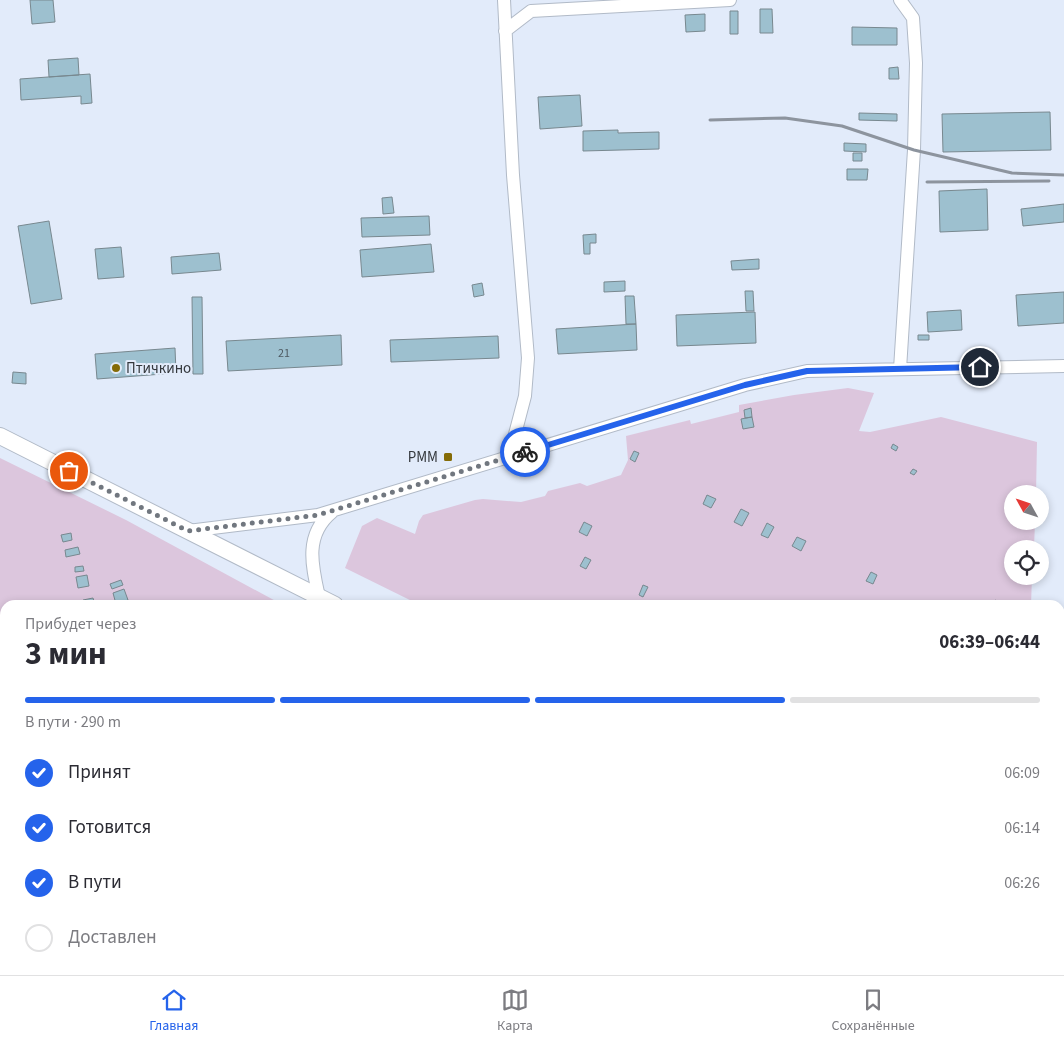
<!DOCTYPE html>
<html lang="ru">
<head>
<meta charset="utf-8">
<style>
	:root { --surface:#fff; --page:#f7f7f7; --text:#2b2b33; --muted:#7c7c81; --line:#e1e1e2; --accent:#2563eb }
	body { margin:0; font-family:"Source Sans 3",sans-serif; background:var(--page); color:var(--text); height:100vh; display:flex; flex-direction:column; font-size:19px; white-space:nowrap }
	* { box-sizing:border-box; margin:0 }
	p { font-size:16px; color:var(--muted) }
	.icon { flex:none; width:28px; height:28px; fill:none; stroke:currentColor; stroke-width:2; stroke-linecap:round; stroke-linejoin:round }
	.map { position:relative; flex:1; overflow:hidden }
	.panel { position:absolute; left:0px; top:600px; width:1065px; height:375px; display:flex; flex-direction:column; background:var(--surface); border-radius:15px 15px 0 0; box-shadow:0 2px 8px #0003 }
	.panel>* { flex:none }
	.needle { width:32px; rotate:310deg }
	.fabs { position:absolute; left:1004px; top:485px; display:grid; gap:10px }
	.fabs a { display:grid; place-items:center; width:45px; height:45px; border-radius:50%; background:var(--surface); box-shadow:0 2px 8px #0003; font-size:25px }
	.pin { position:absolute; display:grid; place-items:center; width:42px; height:42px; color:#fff; margin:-21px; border:2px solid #fff; border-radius:50%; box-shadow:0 1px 5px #0007 }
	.courier { position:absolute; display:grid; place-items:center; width:50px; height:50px; margin:-25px; border:4px solid #2563eb; border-radius:50%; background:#fff; color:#222; box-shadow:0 1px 6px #0007 }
	.overview em { font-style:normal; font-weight:700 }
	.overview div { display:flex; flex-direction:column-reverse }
	.overview { display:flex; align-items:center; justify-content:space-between; height:85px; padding:0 25px }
	h1 { font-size:32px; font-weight:700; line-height:38px }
	.bar { display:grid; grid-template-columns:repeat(4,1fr); gap:8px 5px; align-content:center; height:60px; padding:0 25px }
	.bar i { height:6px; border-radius:4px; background:var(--line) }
	.bar .selected { background:var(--accent) }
	.bar p { grid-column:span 4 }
	ol { padding:0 25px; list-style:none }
	li { display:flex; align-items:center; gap:15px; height:55px }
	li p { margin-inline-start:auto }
	li .icon { padding:5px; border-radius:50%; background:var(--accent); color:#fff; stroke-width:4 }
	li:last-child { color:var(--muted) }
	li i { width:28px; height:28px; border:2px solid var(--line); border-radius:50% }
	.tab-bar { display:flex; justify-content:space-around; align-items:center; height:70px; border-top:1px solid var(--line); background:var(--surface); font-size:14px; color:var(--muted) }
	.tab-bar a { display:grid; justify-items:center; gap:2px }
	.tab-bar .selected { color:var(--accent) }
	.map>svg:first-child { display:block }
</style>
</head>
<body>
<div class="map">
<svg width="1064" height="975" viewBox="0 0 1064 975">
	<rect width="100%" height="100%" fill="#e2ebfa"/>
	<path fill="#dcc6dd" d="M848 388 874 393 859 431 870 432 941 417 1037 442 1036 494H1012V521H1035L1034 549H1012V576H1032L1031 605H420L345 568 362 526 377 518 415 534 419 521 423 515 475 500 483 499 521 502 545 496 548 491 580 483 587 486 621 475 628 460 626 436 690 420 691 424 739 412V405L794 395Z
		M0 458 126 520 283 605H5V970H889L892 975H0Z"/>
	<path fill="#9dc0cf" stroke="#78888f" d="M30 0H53L55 22 32 24Z
		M760 9H772L773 33H760Z
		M730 11H738V34H730Z
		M705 14V31L686 32 685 15Z
		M852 27 897 28V45H852Z
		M78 58 79 75 49 77 48 60Z
		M898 67 899 79H889V68Z
		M90 74 92 103 81 104V96L21 100 20 79Z
		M580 95 582 126 540 129 538 97Z
		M1050 112 1051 150 943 152 942 114Z
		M859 113 897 114V121L859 120Z
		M618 130V133L659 132V149L583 151V131Z
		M844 143 866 144V152L844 151Z
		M853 153H862V161H853Z
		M847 169H868L867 180H847Z
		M987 189 988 230 940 232 939 191Z
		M392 197 394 213 383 214 382 198Z
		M1064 204V222L1023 226 1021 209Z
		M429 216 430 235 362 237 361 218Z
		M49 221 62 299 31 304 18 226Z
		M596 234V243H590V254H584L583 235Z
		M431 244 434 272 362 277 360 250Z
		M121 247 124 277 98 279 95 249Z
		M219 253 221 270 172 274 171 257Z
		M759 259V269L732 270 731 261Z
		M625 281V291L604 292V282Z
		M482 283 484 295 474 297 472 285Z
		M745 291H753L754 311H746Z
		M1064 292V323L1018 326 1016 295Z
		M625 296H634L636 324H626Z
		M192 297H202L203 374H193Z
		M961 310 962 330 928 332 927 312Z
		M755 312 756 343 677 346 676 315Z
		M636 324 637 350 558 354 556 329Z
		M341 335 342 365 228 371 226 341Z
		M918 335H929V340H918Z
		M498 336 499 358 391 362 390 340Z
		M175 348 176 373 97 379 95 354Z
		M13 372 26 373V384L12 383Z
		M751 408 752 417 745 418 744 410Z
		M752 417 754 427 743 429 741 419Z
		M893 444 898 447 896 451 891 448Z
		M634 451 639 453 635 462 630 459Z
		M913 469 917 471 914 475 910 473Z
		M707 495 716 499 711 508 703 504Z
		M741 509 749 513 742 526 734 522Z
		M584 522 592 526 587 536 579 532Z
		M767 523 774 527 768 538 761 535Z
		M71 533 72 540 63 542 61 535Z
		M797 537 806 541 801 551 792 546Z
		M78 547 80 554 66 557 65 550Z
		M585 557 591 560 586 569 580 566Z
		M83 566 84 571 75 572V567Z
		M871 572 877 575 873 584 866 581Z
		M87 575 89 586 78 588 76 577Z
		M121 580 123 585 112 589 110 584Z
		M643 585 648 587 643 597 639 595Z
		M124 589 128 600 116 604 113 593Z
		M93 598 95 605H84L83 600Z
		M995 600 1005 605H992Z
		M5 741V752L1 754 0 743Z
		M5 852V865L1 866 0 854Z
		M189 970H200V974L190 975Z
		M372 970H393L395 975H374Z
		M535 970 544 972 543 975H534Z
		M657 970H669L670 973 658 975Z"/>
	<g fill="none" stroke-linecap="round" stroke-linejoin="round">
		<defs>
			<path id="minor" d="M504 0 513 175 528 358 525 396 509 457
				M505 31 531 11 730 0
				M900 369 914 150 916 63 913 18 900 0
				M188 531 318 515 745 385 807 371 1064 366
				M319 597C312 566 304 535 332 512"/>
			<path id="secondary" d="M0 436 335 605
				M928 970 931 975"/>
		</defs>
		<use href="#minor" stroke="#b1bac7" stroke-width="14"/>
		<use href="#secondary" stroke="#b1bac7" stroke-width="18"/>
		<use href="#minor" stroke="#fff" stroke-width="12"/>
		<use href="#secondary" stroke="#fff" stroke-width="16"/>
		<path stroke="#8d949e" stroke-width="3" d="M710 120 785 118 842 126 914 150 1012 173 1064 175
			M927 182 1049 181"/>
	</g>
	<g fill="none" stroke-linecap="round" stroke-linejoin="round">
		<path stroke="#71777f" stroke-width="5" stroke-dasharray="0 9" d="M69 471 188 531 318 515 525 452"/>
		<path stroke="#2563eb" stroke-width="6" d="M525 452 745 385 807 371 980 367"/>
	</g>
	<g fill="#846b07" stroke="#e2ebfa" stroke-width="2">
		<circle cx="116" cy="368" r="5"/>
		<rect x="443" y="452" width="10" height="10" rx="2.5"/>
	</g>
	<g text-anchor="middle" stroke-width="4" stroke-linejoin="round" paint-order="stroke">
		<g font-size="12" fill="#4e5a62">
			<text x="284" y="357">21</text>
		</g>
		<g font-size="15" fill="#34383d" stroke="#e2ebfa" text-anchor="start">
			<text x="126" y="373">Птичкино</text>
			<text x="438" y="462" text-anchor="end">РММ</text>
		</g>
	</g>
</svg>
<div class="fabs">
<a><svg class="needle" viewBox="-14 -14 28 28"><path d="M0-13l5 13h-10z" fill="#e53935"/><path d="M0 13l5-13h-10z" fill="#7c7c81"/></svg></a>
<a><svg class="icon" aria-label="locate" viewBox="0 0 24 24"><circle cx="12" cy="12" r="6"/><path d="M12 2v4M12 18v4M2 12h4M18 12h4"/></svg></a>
</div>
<div class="pin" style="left:69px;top:471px;background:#ea580c"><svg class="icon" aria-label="bag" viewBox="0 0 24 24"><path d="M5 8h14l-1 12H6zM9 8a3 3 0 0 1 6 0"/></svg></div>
<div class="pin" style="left:980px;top:367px;background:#1f2937"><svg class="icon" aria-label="home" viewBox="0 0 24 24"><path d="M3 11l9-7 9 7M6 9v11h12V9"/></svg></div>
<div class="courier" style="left:525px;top:452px"><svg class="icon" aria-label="bike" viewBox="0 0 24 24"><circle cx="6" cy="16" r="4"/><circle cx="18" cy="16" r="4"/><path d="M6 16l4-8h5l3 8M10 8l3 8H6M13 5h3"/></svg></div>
<section class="panel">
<div class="overview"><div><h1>3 мин</h1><p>Прибудет через</p></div><em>06:39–06:44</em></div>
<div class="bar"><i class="selected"></i><i class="selected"></i><i class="selected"></i><i></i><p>В пути · 290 m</p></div>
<ol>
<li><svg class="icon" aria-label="check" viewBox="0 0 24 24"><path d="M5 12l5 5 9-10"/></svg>Принят<p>06:09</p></li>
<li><svg class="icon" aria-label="check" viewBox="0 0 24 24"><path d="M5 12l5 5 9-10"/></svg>Готовится<p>06:14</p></li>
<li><svg class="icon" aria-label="check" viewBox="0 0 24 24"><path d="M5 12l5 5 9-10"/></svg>В пути<p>06:26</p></li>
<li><i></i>Доставлен</li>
</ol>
</section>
</div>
<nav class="tab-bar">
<a class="selected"><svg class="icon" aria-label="home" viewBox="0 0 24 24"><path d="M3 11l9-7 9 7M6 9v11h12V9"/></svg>Главная</a>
<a><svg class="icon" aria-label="map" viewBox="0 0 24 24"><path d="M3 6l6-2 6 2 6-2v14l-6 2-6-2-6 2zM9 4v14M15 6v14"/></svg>Карта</a>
<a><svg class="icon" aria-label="saved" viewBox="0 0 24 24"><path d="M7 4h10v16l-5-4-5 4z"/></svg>Сохранённые</a>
</nav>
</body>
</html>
